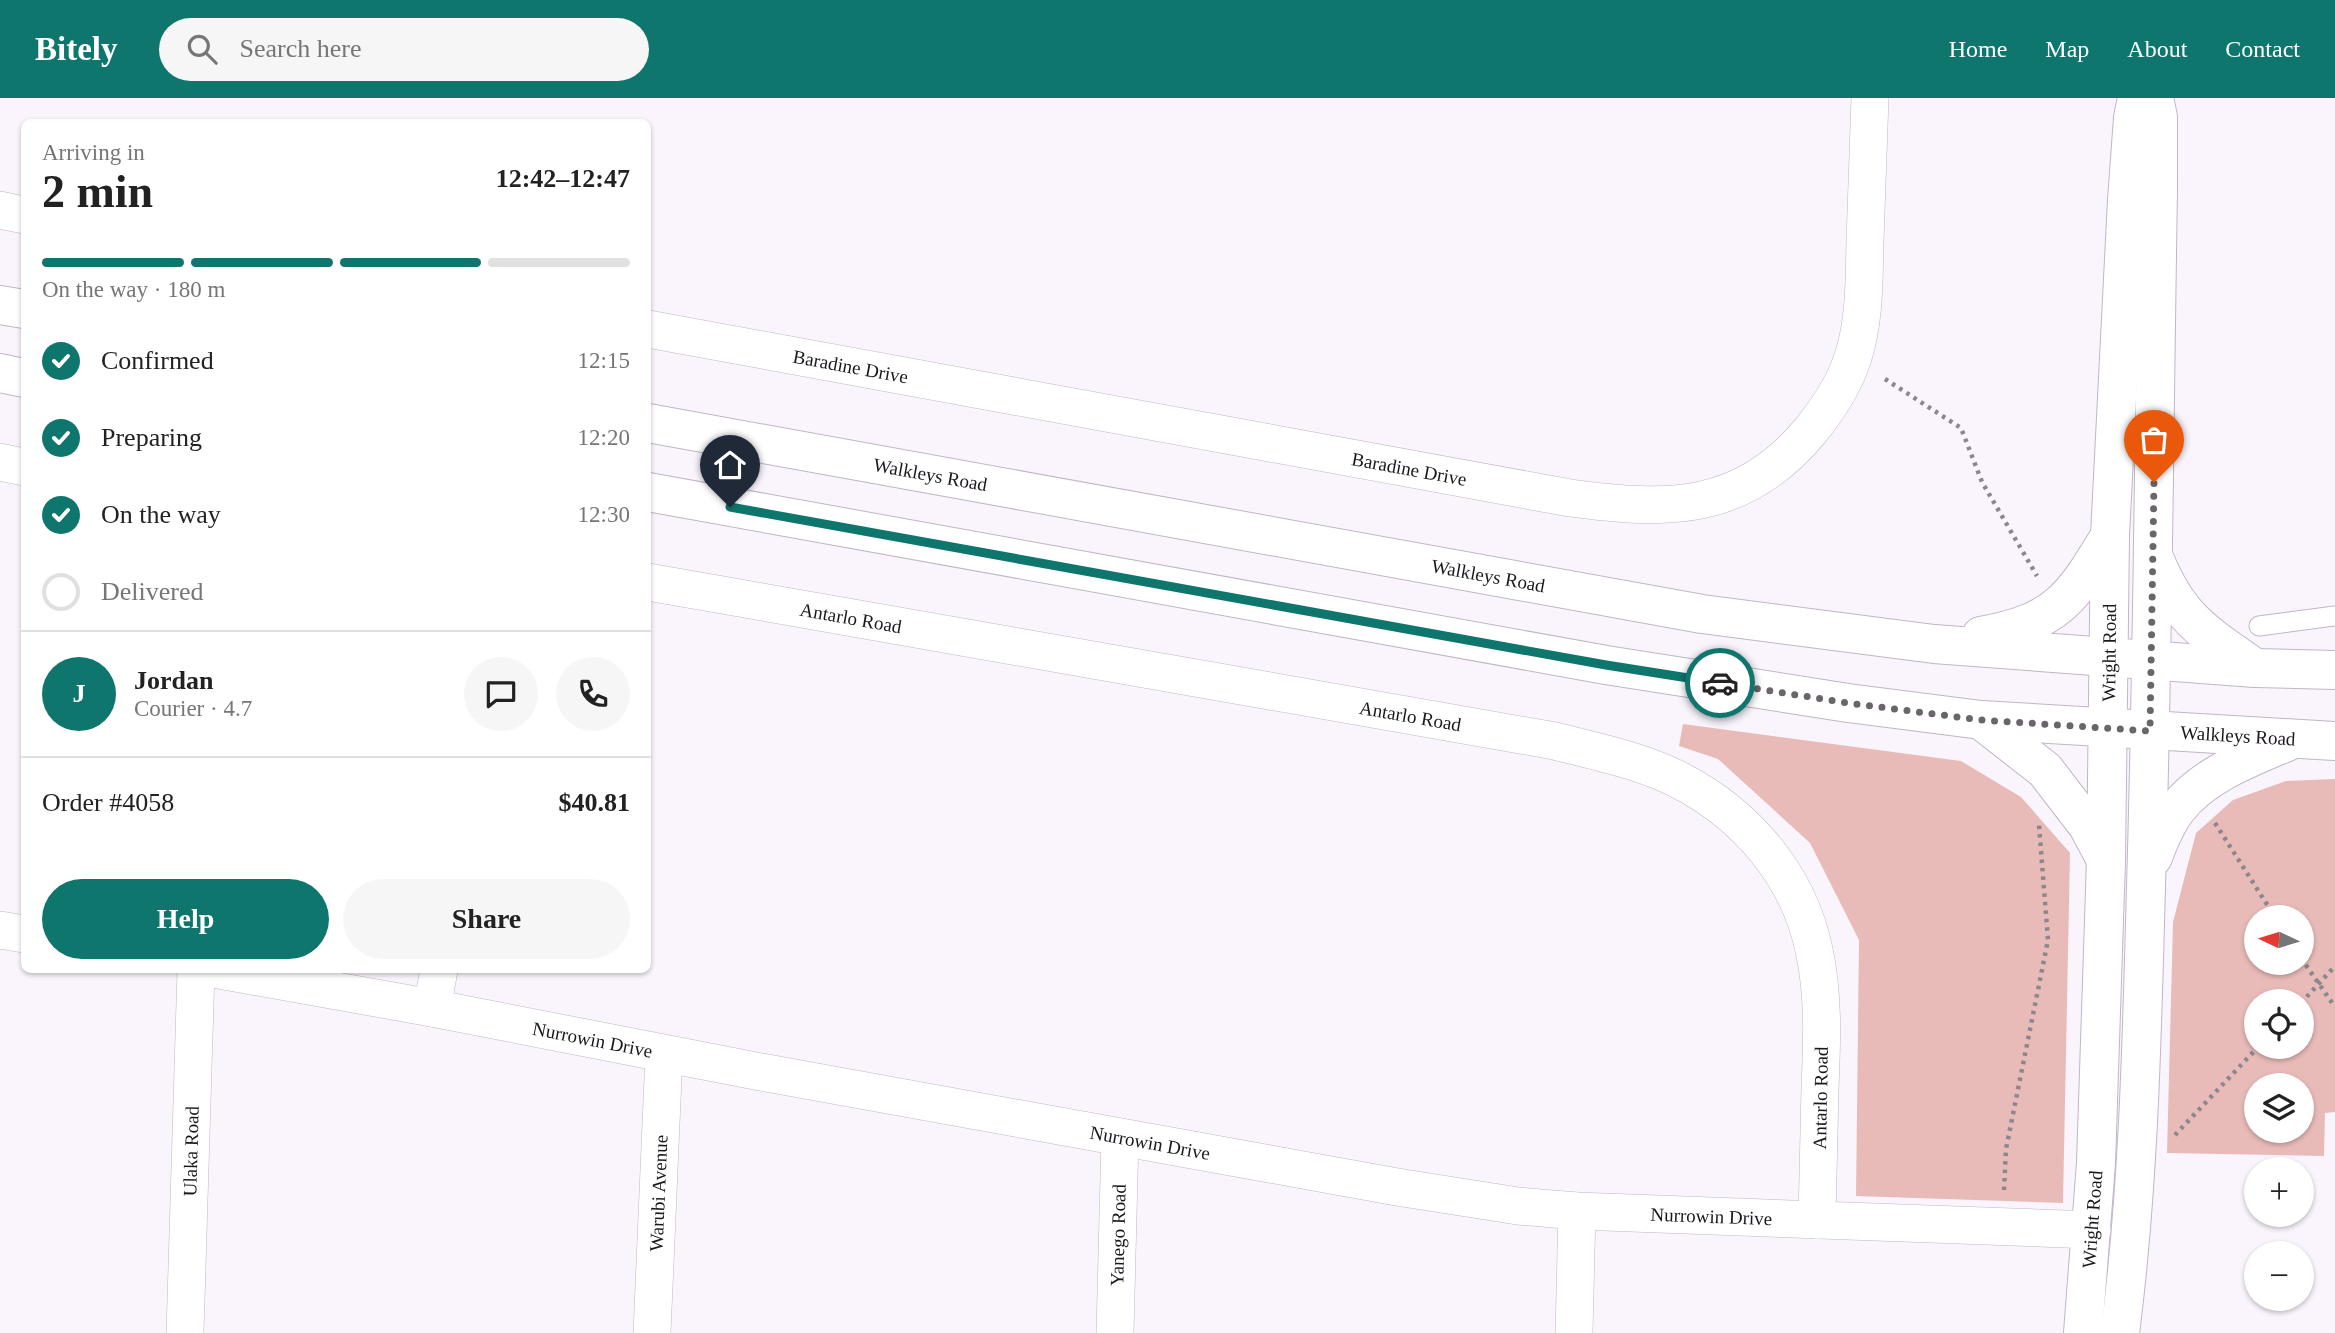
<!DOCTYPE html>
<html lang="en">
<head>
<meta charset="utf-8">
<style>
	:root { --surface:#fff; --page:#f6f6f6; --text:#222; --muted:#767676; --line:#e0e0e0; --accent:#0f766e }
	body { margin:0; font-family:"Times New Roman",serif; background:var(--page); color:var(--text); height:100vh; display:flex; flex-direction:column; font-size:26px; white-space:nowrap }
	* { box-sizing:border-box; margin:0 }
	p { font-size:23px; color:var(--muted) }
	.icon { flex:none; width:38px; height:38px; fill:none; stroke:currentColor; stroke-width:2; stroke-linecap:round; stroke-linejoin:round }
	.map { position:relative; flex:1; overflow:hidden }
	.details { position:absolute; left:21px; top:21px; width:630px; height:854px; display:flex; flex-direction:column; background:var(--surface); border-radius:10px; box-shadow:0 2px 5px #0004 }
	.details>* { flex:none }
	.needle { width:46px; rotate:274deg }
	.fabs { position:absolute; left:2244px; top:807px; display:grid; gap:14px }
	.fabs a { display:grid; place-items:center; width:70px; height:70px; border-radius:50%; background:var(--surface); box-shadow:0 2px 5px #0004; font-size:35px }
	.pin { position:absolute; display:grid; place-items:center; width:60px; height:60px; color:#fff; margin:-72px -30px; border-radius:50% 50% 50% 0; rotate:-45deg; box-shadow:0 0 7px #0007 }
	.pin .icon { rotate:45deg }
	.courier { position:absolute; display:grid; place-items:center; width:70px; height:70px; margin:-35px; border:5px solid #0f766e; border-radius:50%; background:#fff; color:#222; box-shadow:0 2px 9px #0007 }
	.head em { font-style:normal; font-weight:700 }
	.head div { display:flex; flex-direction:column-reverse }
	.head { display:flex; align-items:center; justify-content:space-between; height:119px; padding:0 21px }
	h1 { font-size:46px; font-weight:700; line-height:52px }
	.bar { display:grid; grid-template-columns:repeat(4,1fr); gap:10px 7px; align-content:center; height:84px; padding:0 21px }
	.bar i { height:9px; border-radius:5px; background:var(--line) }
	.bar .on { background:var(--accent) }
	.bar p { grid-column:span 4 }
	.line { display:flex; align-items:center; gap:18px; padding:0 21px; border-top:2px solid var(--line) }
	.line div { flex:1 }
	.round { display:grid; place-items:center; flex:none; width:74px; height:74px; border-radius:37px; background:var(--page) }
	ol { padding:0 21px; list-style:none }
	li { display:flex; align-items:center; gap:21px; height:77px }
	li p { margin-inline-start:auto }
	li .icon { padding:7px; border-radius:50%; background:var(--accent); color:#fff; stroke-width:4 }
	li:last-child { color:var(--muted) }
	li i { width:38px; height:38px; border:4px solid var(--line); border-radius:50% }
	.button { display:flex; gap:14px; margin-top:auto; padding:14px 21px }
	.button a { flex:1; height:80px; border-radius:42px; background:var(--accent); color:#fff; font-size:28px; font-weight:700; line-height:80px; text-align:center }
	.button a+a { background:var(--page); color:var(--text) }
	header { display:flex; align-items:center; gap:42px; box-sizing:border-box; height:98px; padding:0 35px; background:var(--accent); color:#fff }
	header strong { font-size:33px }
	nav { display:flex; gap:38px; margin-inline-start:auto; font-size:24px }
	.search { width:490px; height:63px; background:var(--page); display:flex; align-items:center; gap:18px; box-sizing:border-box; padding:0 24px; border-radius:38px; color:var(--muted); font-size:26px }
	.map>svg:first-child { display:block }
</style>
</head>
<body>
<header>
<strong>Bitely</strong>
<div class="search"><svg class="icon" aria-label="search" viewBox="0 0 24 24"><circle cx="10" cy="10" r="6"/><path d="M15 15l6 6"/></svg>Search here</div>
<nav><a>Home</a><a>Map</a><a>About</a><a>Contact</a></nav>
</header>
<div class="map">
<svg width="2335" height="1235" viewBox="0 0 2335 1235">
	<rect width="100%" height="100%" fill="#faf5fd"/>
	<path fill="#e9bbb8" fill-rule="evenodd" d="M1683 626 1961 663 2021 699 2070 755 2063 1105 1856 1098 1859 842 1810 745 1718 661 1679 648Z
		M2335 681V1014L2325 1015 2324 1058 2167 1055 2173 824 2196 735 2233 702 2286 683ZM2256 819H2301V864H2256ZM2256 903H2301V948H2256ZM2256 987H2301V1032H2256Z"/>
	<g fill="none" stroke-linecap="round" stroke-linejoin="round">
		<defs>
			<path id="lane" d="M2259 528 2335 518"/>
			<g id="street">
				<path d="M0 112 24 117"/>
				<path id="s1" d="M648 231 1570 400C1668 413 1742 415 1811 332 1828 311 1845 285 1853 259 1865 222 1864 181 1865 143 1867 95 1868 48 1870 0"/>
				<path d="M0 364 24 369"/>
				<path id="s2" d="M648 484 1555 643C1597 654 1643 663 1681 683 1748 718 1799 779 1814 852 1824 897 1822 945 1820 990 1819 1034 1818 1078 1817 1122"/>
				<path d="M0 832 24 836"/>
				<path id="s3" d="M219 872 432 910 761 974 1397 1089 1518 1108 1577 1113 2092 1132"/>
				<path d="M432 910 439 872"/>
				<path id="s4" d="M185 1235 196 872"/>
				<path id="s5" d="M652 1235 664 956"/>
				<path id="s6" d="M1115 1235 1120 1039"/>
				<path d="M1574 1235 1577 1113"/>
			</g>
			<g id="secondary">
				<path d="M0 207 24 211"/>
				<path d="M0 275 24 280"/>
				<path id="s7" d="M648 325 1702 516 1934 546 2255 570 2335 572"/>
				<path id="s8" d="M648 394 1606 567 1848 605 1981 622 2335 643"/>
				<path d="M2155 462C2179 521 2205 535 2255 570"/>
				<path d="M1981 538C2057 524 2071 502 2110 438"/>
				<path d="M1981 622 2045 672 2088 728 2105 760"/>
				<path d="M2153 759C2159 743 2166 725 2177 711 2203 677 2249 660 2287 644"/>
				<path id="s9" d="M2083 1235 2096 1065 2106 762 2110 438 2127 102 2133 20 2137 0"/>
				<path d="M2120 1235C2139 1087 2142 937 2146 788 2153 557 2154 325 2158 94V19L2154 0"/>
			</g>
		</defs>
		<use href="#lane" stroke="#c1b5c7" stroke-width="21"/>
		<use href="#street" stroke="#c1b5c7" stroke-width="38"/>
		<use href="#secondary" stroke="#c1b5c7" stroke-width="40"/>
		<path stroke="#8c878e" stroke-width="4.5" stroke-dasharray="3.5 5" stroke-linecap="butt" d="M1885 281 1961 330 1982 384 2037 478
			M2215 725 2275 819
			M2301 860 2335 909
			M2301 905 2335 868
			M2175 1037 2259 948
			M2004 1092 2006 1051 2048 842 2039 727"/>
		<use href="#lane" stroke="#fff" stroke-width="19"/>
		<use href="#street" stroke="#fff" stroke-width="37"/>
		<use href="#secondary" stroke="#fff" stroke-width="38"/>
	</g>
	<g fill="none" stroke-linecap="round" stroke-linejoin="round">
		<path stroke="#69656b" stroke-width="7" stroke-dasharray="0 12.6" d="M1720 585 1848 605 1981 622 2150 633 2154 384"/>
		<path stroke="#0f766e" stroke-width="9" d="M730 409 1606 567 1720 585"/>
	</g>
	<g text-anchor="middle" stroke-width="5" stroke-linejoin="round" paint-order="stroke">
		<g font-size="19" fill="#1b171d" stroke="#fff">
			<text dy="7" stroke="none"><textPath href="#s1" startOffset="206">Baradine Drive</textPath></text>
			<text dy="7" stroke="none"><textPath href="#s1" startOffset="774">Baradine Drive</textPath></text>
			<text dy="7" stroke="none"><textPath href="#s7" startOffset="287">Walkleys Road</textPath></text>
			<text dy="7" stroke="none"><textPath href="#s7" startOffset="854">Walkleys Road</textPath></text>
			<text dy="7" stroke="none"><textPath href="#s2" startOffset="206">Antarlo Road</textPath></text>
			<text dy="7" stroke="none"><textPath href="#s9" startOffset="681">Wright Road</textPath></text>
			<text dy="7" stroke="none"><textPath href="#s2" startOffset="774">Antarlo Road</textPath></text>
			<text dy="7" stroke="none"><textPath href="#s8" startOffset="1610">Walkleys Road</textPath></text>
			<text dy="7" stroke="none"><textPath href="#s3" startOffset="380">Nurrowin Drive</textPath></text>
			<text transform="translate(1820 1000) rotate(-89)" y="7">Antarlo Road</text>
			<text dy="7" stroke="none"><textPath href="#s3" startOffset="947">Nurrowin Drive</textPath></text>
			<text dy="7" stroke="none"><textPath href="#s4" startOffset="182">Ulaka Road</textPath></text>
			<text dy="7" stroke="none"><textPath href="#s5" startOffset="140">Warubi Avenue</textPath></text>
			<text dy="7" stroke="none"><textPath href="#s3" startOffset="1514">Nurrowin Drive</textPath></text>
			<text dy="7" stroke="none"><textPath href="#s9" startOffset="114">Wright Road</textPath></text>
			<text dy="7" stroke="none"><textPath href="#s6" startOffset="98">Yanego Road</textPath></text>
		</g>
	</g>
</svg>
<div class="fabs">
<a><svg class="needle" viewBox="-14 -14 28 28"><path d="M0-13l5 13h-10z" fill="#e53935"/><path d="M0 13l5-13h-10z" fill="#767676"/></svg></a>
<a><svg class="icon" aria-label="locate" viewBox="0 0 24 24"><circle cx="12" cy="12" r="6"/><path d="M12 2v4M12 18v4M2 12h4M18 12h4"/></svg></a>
<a><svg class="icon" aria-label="layers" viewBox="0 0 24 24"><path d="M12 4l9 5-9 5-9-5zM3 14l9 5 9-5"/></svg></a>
<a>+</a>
<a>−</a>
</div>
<div class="pin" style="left:2154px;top:384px;background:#ea580c"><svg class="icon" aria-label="bag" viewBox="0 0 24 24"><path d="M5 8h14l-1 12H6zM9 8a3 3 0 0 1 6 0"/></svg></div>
<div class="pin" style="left:730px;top:409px;background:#1f2937"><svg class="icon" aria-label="home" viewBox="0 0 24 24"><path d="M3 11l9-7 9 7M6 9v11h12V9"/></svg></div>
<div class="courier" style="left:1720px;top:585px"><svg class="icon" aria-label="car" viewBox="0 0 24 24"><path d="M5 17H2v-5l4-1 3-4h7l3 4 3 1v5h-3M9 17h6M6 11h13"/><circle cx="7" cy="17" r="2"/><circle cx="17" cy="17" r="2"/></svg></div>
<section class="details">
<div class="head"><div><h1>2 min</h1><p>Arriving in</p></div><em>12:42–12:47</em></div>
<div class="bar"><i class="on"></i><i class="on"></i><i class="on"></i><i></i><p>On the way · 180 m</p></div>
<ol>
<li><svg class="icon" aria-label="check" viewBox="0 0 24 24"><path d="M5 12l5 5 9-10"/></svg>Confirmed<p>12:15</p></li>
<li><svg class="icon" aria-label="check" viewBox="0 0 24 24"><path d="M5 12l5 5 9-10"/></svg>Preparing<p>12:20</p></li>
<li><svg class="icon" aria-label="check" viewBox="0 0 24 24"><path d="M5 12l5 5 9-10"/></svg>On the way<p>12:30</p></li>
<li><i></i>Delivered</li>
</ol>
<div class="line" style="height:126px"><b class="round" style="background:var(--accent);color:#fff">J</b><div><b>Jordan</b><p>Courier · 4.7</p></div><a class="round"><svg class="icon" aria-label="chat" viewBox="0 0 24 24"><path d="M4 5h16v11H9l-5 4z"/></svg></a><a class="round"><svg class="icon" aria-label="phone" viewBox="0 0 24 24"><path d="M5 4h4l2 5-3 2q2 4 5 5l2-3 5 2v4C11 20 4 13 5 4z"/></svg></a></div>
<div class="line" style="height:91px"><div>Order #4058</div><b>$40.81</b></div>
<div class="button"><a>Help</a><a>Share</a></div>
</section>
</div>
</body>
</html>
